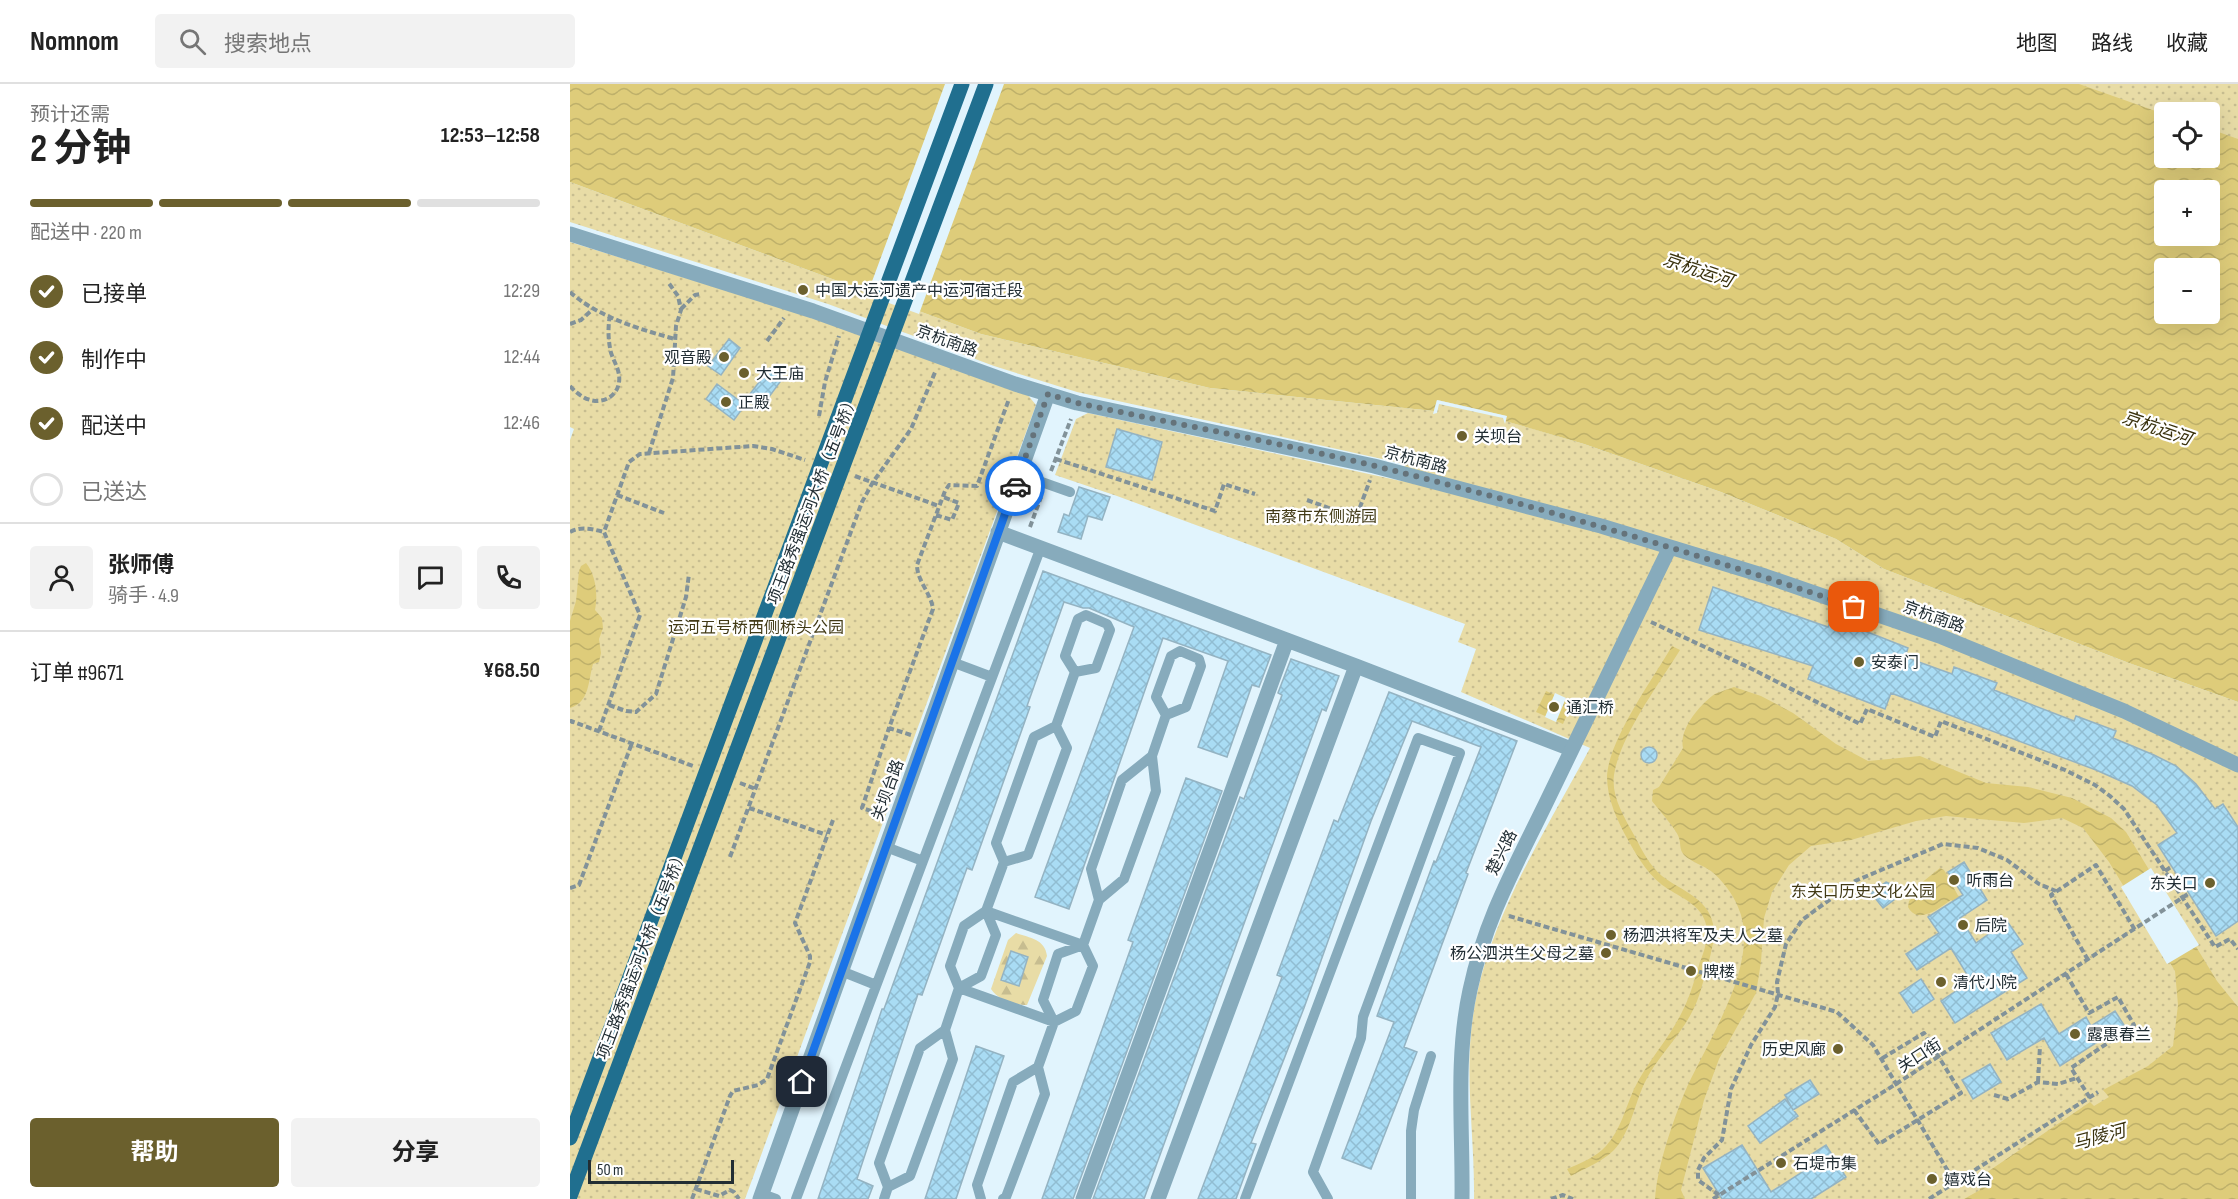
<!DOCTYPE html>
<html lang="zh">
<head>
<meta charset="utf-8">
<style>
	:root { --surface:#fff; --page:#f2f2f2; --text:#222; --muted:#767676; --line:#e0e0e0; --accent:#6b602d }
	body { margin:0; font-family:"Sofia Sans Condensed","Noto Sans SC",sans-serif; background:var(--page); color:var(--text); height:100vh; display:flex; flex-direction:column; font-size:22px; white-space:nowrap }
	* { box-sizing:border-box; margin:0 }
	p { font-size:20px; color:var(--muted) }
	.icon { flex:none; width:33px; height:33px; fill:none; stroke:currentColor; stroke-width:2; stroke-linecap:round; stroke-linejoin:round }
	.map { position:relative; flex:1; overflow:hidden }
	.details { display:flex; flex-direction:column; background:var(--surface); width:570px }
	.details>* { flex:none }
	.buttons { position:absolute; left:1584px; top:18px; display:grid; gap:12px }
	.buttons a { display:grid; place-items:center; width:66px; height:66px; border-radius:6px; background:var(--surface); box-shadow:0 6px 24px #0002; font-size:30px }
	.scale { position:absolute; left:18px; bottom:15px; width:146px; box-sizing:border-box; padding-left:6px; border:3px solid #222e34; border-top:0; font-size:16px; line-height:21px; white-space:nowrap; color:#222e34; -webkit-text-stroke:4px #fff; paint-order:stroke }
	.pin { position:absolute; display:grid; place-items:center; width:51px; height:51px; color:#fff; margin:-26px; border-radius:12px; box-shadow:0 3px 9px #0006 }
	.courier { position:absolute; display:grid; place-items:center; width:60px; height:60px; margin:-30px; border:4px solid #1a73e8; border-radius:50%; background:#fff; color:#222; box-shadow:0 2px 8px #0007 }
	.headline em { font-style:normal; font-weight:700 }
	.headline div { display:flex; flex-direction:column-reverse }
	.headline { display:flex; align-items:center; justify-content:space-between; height:102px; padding:0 30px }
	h1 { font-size:39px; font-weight:700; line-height:45px }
	.bar { display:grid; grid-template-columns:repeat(4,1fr); gap:9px 6px; align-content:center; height:72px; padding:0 30px }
	.bar i { height:8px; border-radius:4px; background:var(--line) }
	.bar .on { background:var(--accent) }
	.bar p { grid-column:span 4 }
	.line { display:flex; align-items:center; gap:15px; padding:0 30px; border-top:2px solid var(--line) }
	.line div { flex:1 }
	.round { display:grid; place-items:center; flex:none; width:63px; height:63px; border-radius:6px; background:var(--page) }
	ol { padding:0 30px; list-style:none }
	li { display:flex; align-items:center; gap:18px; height:66px }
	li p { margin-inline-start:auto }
	li .icon { padding:6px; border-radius:50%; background:var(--accent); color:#fff; stroke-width:4 }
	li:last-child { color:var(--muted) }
	li i { width:33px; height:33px; border:3px solid var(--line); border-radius:50% }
	.cta { display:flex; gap:12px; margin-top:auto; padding:12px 30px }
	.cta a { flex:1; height:69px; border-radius:6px; background:var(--accent); color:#fff; font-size:24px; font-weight:700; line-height:69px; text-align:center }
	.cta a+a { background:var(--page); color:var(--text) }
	header { display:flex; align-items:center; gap:36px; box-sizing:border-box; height:84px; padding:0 30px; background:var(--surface); border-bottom:2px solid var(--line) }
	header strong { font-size:28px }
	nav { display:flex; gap:33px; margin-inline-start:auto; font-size:21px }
	.search { width:420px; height:54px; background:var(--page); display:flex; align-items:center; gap:15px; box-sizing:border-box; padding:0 21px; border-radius:6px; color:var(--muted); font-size:22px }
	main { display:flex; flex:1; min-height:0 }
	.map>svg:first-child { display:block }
</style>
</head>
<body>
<header>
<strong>Nomnom</strong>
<div class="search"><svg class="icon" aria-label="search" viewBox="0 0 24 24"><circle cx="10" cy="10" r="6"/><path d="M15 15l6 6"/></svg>搜索地点</div>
<nav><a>地图</a><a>路线</a><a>收藏</a></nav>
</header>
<main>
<section class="details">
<div class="headline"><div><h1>2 分钟</h1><p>预计还需</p></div><em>12:53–12:58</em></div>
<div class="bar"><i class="on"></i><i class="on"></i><i class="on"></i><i></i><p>配送中 · 220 m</p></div>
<ol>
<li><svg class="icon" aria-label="check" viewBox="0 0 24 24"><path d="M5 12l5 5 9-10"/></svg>已接单<p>12:29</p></li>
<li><svg class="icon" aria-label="check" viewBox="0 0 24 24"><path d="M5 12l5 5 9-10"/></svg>制作中<p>12:44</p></li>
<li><svg class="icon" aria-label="check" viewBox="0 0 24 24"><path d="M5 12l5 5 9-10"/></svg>配送中<p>12:46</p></li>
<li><i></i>已送达</li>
</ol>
<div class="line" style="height:108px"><a class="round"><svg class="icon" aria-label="person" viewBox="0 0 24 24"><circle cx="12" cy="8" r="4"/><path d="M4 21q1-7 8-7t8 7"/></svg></a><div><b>张师傅</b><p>骑手 · 4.9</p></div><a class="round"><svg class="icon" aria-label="chat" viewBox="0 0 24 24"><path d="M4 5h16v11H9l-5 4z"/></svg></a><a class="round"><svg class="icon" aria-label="phone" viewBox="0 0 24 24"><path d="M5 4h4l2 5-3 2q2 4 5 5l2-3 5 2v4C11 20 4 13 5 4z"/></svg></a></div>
<div class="line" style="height:78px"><div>订单 #9671</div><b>¥68.50</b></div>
<div class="cta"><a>帮助</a><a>分享</a></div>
</section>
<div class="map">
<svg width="1668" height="1115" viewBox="0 0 1668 1115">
	<defs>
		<pattern id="forest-firs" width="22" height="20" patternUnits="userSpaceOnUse" patternTransform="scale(1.5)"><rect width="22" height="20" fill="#e8dca6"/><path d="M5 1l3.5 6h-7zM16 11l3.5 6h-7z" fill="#c7bd90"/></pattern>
		<pattern id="park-dots" width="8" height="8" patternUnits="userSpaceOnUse" patternTransform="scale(1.5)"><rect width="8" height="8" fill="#e8dca6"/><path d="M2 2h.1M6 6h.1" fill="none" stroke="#c7bd90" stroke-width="1.8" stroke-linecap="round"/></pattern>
		<pattern id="water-waves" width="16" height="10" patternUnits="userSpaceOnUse" patternTransform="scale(1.5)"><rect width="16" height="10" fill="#decc7a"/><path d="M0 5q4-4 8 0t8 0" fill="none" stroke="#beb06a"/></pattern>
		<pattern id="building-cross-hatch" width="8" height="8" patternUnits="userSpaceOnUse" patternTransform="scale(1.5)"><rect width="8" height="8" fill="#a9dcf4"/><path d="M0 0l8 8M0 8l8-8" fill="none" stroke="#91bdd2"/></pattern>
	</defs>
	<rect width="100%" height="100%" fill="#e1f4fd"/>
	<path fill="url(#forest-firs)" d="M446 849C460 854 475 855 477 872L457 921C445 921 428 916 421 905L438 856Z"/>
	<path fill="url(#park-dots)" d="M1480 0H1668V61L1640 52V28H1594V37Z
		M0 98 411 250 640 304 864 327 867 316 937 332 936 337 1014 360 1151 408 1266 455 1314 485 1559 579 1668 618V1115H904C905 1054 894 992 903 932 917 837 975 748 1020 664L891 608 906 565 888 558 895 540 547 412 485 391 506 335 518 329 831 397 835 380 507 308 424 282 258 220 0 138Z
		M0 158 264 240 457 310 466 321 175 1115H0V356L4 345 0 343Z"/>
	<path fill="url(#water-waves)" fill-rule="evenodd" d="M0 0H1509L1594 30V74H1640V45L1668 55V618L1559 579 1314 485 1266 455 1151 408 1014 360 935 337 936 332 867 316 864 327 640 304 411 250 0 98ZM1594 106H1640V152H1594ZM1594 184H1640V230H1594Z
		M16 479C26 491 28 511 25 526L32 534 33 544 29 555 31 569 29 578 23 580C18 597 20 618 0 624V537L6 517 9 487 11 482Z
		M1102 562 1110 566C1089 600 1050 652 1044 691 1041 712 1054 733 1064 751 1072 766 1079 781 1092 792 1110 806 1138 814 1143 840 1146 853 1141 868 1138 881 1133 896 1130 914 1122 928 1109 954 1086 974 1074 1000 1064 1022 1060 1049 1044 1066 1032 1078 1015 1084 1001 1092L997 1085C1011 1079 1026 1073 1036 1062 1051 1045 1055 1025 1064 1005 1077 978 1099 955 1112 928 1120 913 1124 897 1129 881 1133 870 1138 857 1137 846 1135 823 1114 815 1098 805 1080 794 1068 774 1058 756 1047 736 1037 715 1037 692 1039 655 1083 595 1102 562Z
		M1164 603 1191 612 1223 629 1266 660 1298 677 1350 672 1416 699 1458 703 1502 714 1541 734 1556 748 1647 897 1668 923V1115H1394L1410 1106 1407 1095 1520 1018 1524 1022 1539 1013 1533 1006 1578 982 1603 962 1608 921 1605 887 1539 778 1513 744 1492 734 1454 739 1376 732 1346 737 1281 756 1241 762 1219 781 1202 808 1194 834 1191 878 1186 909 1149 975 1134 1016 1111 1106 1115 1115H1085C1087 1083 1102 1040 1114 1010 1135 960 1193 878 1168 823 1163 810 1152 796 1141 787 1133 781 1121 778 1114 771 1109 765 1111 760 1109 754 1108 747 1088 725 1082 717L1083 706 1089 703 1113 664C1109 646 1128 623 1142 612 1147 608 1157 606 1164 603Z
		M976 607 1002 619 993 640 966 628Z
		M1370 784 1374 786 1391 817 1386 820 1381 816C1370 823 1348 842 1338 823L1339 817 1348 808 1347 805 1350 800Z"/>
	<path fill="#e1f4fd" d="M375 0H434L349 230 297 211Z
		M867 316 937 332 935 340 933 334 869 320 867 329 863 330Z
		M985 609 996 614 986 638 975 633Z
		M1581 784 1629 861 1597 880 1551 803Z"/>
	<path fill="url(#building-cross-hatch)" stroke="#94b3c2" stroke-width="1.5" d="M159 255 170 264 151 291 138 282Z
		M200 284 213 294 190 325 176 315Z
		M147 300 175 321 164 336 136 315Z
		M547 345 592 358 582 396 536 383Z
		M509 403 540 413 532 436 518 432 511 455 488 448 494 430 499 432Z
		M473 487 701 571 689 603 682 601 657 673 628 663 658 577 593 554 499 825 465 813 564 543 519 524H513L494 518 457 622 460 623 402 786 397 784 352 911 348 910 287 1095 303 1102 298 1115H248L312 925H314Z
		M1143 503 1258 543 1262 534 1338 564 1335 573 1382 590 1384 583 1427 599 1424 606 1504 637 1506 632 1546 647 1543 654 1584 671 1606 682 1626 700 1645 725 1653 720 1668 743V837L1646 852 1588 761 1607 749 1587 721 1562 702 1526 686 1321 609 1315 625 1238 595 1243 582 1129 546Z
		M721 575 769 592 756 627 752 625 574 1115H523L670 713 674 715 712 611 708 609Z
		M819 608 947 657 896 789 898 790 834 963 847 968 801 1085 772 1074 824 938 807 932 864 777 866 778 911 663 842 637 801 737 734 924 681 1059 686 1060 666 1115H628L712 893 707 891 764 736 768 738Z
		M1071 671a8 8 0 1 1 16 0a8 8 0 1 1-16 0Z
		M616 694 652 707 503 1115H472L563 858 558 856Z
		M1394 778 1417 816 1390 834 1406 859 1437 837 1453 860 1441 868 1457 894 1385 939 1371 917 1401 897 1381 864 1347 886 1336 870 1369 849 1358 833 1393 811 1378 788Z
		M1316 798 1325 802 1328 813 1313 824 1301 809Z
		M441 867 458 873 449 902 431 896Z
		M1351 895 1364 915 1343 929 1330 909Z
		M1471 920 1489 950 1516 933 1521 942 1545 927 1554 941 1490 982 1474 954 1437 976 1421 949Z
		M406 962 434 972 386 1115H355Z
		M1420 980 1431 998 1403 1015 1392 996Z
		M1240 996 1249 1010 1223 1026 1215 1011Z
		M1215 1015 1228 1032 1190 1059 1178 1042Z
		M1172 1061 1201 1108 1248 1078 1242 1070 1256 1061 1276 1093 1241 1115H1152L1133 1084Z"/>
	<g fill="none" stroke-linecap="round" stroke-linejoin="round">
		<path stroke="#829299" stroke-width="4" stroke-dasharray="6 3" stroke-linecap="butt" d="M0 208C28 233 69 245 105 255
			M111 225 125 211 131 210
			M0 240 11 236 24 224
			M197 257 214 234
			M0 302C8 311 17 317 28 317 42 316 51 305 49 291 48 282 41 273 40 264 38 253 38 242 40 231
			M249 332 255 298 269 252
			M79 369 103 294 106 242 111 226 108 212 98 198
			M486 375 645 427 654 400 685 410
			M481 387 501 335
			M285 392 369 422
			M47 411 94 429
			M737 416 786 434 800 396
			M366 431 382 436 389 419 373 413
			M460 443 471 413
			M0 448C11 442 22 445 34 448
			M1081 538 1178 583 1290 640 1297 625 1365 653 1371 637 1495 686 1525 701 1540 712 1554 725 1645 863 1660 855 1668 865
			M39 621 56 627 66 628 86 610 116 513 119 490
			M0 639 1 637 123 682
			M29 647 70 531 34 448 59 378 70 370 183 362 202 365 235 376
			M341 651 319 644 363 525C361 509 347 497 347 481L375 407 379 401 407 402 439 315
			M170 699 186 705
			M179 724 257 751
			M310 730 292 724 319 644
			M160 773 292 418 303 398 341 345 366 286
			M1595 787 1601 783
			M0 804 9 801 62 659
			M939 832 1267 928 1303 961 1385 1099
			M1518 876 1481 811 1526 781 1565 846
			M1496 890 1519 929 1548 913 1564 941 1501 984 1520 1014
			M1468 998 1470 962
			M1424 1011 1438 1015 1468 998 1488 1000 1507 994
			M1284 1026 1309 1060 1391 1009 1354 949 1311 975
			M126 1105 149 1112 160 1106 164 1108 169 1115
			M1149 1111 1128 1096V1086L1134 1074 1152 1056 1161 1005 1181 961 1205 923 1208 910 1207 898 1216 860 1232 836 1285 797 1373 760 1408 764 1437 776 1469 800 1486 807
			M122 1115 160 1012 163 1007 188 1001 197 995 240 878V872L225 839 263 736
			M981 1115 993 1111 1003 1115
			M1143 1115 1326 1000 1618 810
			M1359 1115 1528 1008"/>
		<path stroke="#87abbc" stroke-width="10" d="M449 390 500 408
			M382 578 422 593
			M316 763 353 777
			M434 778 458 771 497 664 486 642
			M529 816 554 795 586 707 582 672
			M271 887 306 901
			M389 904 484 938 506 927 523 882 513 861 416 827
			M389 904 411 892 426 851 416 827
			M318 1103 340 1092 383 975 375 946
			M192 1110 206 1115
			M226 1115 471 463
			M314 1115 318 1103 309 1079 350 964 375 946 389 904 380 882 394 842 416 827 434 778 426 759 464 653 486 642 505 588 495 572 508 535 516 531 537 540 540 546 526 584 505 588
			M411 1115 407 1101 443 998 468 983 484 938 473 916 488 870 513 861 529 816 521 785 552 696 582 672 596 631 616 623 631 582 629 575 610 567 601 572 586 613 596 631
			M433 1115 436 1113 475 1010 468 983
			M675 1115 848 654 890 669 793 933 791 954 743 1088 758 1115
			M841 1115V1047L844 1026 861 972"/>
		<path stroke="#87abbc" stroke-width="15" d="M428 448 786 582 1001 665
			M190 1115 478 310
			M513 1115 717 556
			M588 1115 786 582"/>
		<path stroke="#87abbc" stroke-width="15" d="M0 150 243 227 445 300 507 319 804 382 1031 442 1195 492 1372 553 1554 627 1668 681
			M892 1115C893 1045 885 975 900 906 915 836 944 785 975 721 1016 635 1058 549 1100 463"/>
		<path stroke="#206f8f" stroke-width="15" d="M0 1054 392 0
			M0 1112 416 0"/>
	</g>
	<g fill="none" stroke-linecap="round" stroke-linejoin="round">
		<path stroke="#65737a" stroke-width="6" stroke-dasharray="0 10.8" d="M445 402 478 310 507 319C606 340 706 358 805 382 967 422 1126 469 1284 523"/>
		<path stroke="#1a73e8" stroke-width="8" d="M232 998 445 402"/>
	</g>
	<g fill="#6b602d" stroke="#fff" stroke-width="2">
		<circle cx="233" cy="206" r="6"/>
		<circle cx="154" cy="273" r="6"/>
		<circle cx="174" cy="289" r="6"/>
		<circle cx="156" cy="318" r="6"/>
		<circle cx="892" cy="352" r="6"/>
		<circle cx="1289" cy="578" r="6"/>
		<circle cx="984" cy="623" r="6"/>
		<circle cx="1384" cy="796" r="6"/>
		<circle cx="1640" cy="799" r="6"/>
		<circle cx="1393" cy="841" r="6"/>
		<circle cx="1041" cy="851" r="6"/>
		<circle cx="1036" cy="869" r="6"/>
		<circle cx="1121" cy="887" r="6"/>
		<circle cx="1371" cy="898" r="6"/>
		<circle cx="1505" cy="950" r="6"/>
		<circle cx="1268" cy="965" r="6"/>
		<circle cx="1211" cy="1079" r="6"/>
		<circle cx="1362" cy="1095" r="6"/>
	</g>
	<g text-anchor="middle" stroke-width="4.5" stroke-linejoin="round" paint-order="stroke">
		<g font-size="16" fill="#222e34" stroke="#fff" text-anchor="start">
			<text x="245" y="212">中国大运河遗产中运河宿迁段</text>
			<text x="142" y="279" text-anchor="end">观音殿</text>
			<text x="186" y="295">大王庙</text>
			<text x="168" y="324">正殿</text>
			<text x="904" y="358">关坝台</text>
			<text x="1301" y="584">安泰门</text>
			<text x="996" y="629">通汇桥</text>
			<text x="1396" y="802">听雨台</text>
			<text x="1628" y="805" text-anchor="end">东关口</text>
			<text x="1405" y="847">后院</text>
			<text x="1053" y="857">杨泗洪将军及夫人之墓</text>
			<text x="1024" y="875" text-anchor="end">杨公泗洪生父母之墓</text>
			<text x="1133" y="893">牌楼</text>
			<text x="1383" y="904">清代小院</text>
			<text x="1517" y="956">露惠春兰</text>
			<text x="1256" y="971" text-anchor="end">历史风廊</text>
			<text x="1223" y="1085">石堤市集</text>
			<text x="1374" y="1101">嬉戏台</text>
		</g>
		<g font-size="16" fill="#222e34" stroke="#fff">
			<text transform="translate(377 256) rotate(20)" y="6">京杭南路</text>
			<text transform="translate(846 375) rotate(15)" y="6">京杭南路</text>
			<text transform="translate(242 415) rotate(-69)" y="6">项王路秀强运河大桥（五号桥）</text>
			<text transform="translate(1364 532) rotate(20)" y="6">京杭南路</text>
			<text transform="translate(317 706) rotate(-70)" y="6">关坝台路</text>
			<text transform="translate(931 768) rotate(-64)" y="6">楚兴路</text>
			<text transform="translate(71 870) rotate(-69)" y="6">项王路秀强运河大桥（五号桥）</text>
			<text transform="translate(1349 971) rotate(-33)" y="6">关口街</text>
		</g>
		<g font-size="16" fill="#423a16" stroke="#fff">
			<text x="751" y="438">南蔡市东侧游园</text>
			<text x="186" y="549">运河五号桥西侧桥头公园</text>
			<text x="1293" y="813">东关口历史文化公园</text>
		</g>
		<g font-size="18" font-style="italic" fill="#3a320e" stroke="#fff">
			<text transform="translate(1128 186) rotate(19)" y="6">京杭运河</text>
			<text transform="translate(1587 344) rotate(19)" y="6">京杭运河</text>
			<text transform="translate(1529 1053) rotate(-15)" y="6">马陵河</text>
		</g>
	</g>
</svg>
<div class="buttons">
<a><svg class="icon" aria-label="locate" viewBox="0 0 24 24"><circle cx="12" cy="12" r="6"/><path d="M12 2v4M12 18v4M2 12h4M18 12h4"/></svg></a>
<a>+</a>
<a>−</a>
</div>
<div class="scale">50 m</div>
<div class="pin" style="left:1284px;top:523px;background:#ea580c"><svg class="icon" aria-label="bag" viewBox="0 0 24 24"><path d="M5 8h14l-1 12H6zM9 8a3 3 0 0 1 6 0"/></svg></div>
<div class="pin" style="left:232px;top:998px;background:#1f2937"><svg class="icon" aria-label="home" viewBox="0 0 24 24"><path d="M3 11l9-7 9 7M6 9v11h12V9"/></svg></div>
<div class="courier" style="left:445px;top:402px"><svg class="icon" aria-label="car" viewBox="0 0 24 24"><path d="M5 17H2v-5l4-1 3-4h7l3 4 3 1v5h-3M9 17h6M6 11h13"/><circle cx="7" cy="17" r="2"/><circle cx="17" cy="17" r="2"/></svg></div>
</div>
</main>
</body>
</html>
